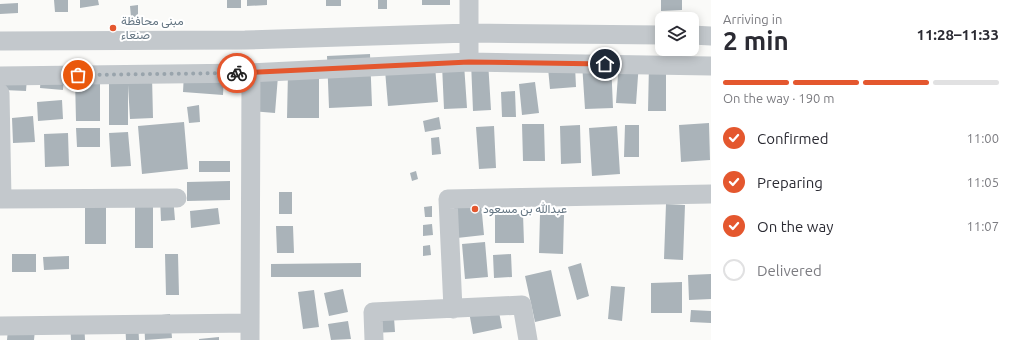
<!DOCTYPE html>
<html lang="en">
<head>
<meta charset="utf-8">
<style>
	:root { --surface:#fff; --page:#f2f2f3; --text:#2b2b33; --muted:#7c7c81; --line:#e1e1e2; --accent:#e4572e }
	body { margin:0; font-family:Ubuntu,Vazirmatn,sans-serif; background:var(--page); color:var(--text); height:100vh; display:flex; flex-direction:column; font-size:15px; white-space:nowrap }
	* { box-sizing:border-box; margin:0 }
	p { font-size:13px; color:var(--muted) }
	.icon { flex:none; width:22px; height:22px; fill:none; stroke:currentColor; stroke-width:2; stroke-linecap:round; stroke-linejoin:round }
	.map { position:relative; flex:1; overflow:hidden }
	.drawer { display:flex; flex-direction:column; background:var(--surface); width:300px }
	.drawer>* { flex:none }
	.tools { position:absolute; left:655px; top:12px; display:grid; gap:8px }
	.tools a { display:grid; place-items:center; width:44px; height:44px; border-radius:8px; background:var(--surface); box-shadow:0 2px 10px #0003; font-size:20px }
	.pin { position:absolute; display:grid; place-items:center; width:34px; height:34px; color:#fff; margin:-17px; border:2px solid #fff; border-radius:50%; box-shadow:0 1px 4px #0007 }
	.courier { position:absolute; display:grid; place-items:center; width:40px; height:40px; margin:-20px; border:3px solid #e4572e; border-radius:50%; background:#fff; color:#222; box-shadow:0 1px 5px #0007 }
	.head em { font-style:normal; font-weight:600 }
	.head div { display:flex; flex-direction:column-reverse }
	.head { display:flex; align-items:center; justify-content:space-between; height:68px; padding:0 12px }
	h1 { font-size:26px; font-weight:600; line-height:30px }
	.bar { display:grid; grid-template-columns:repeat(4,1fr); gap:6px 4px; align-content:center; height:48px; padding:0 12px }
	.bar i { height:5px; border-radius:3px; background:var(--line) }
	.bar .selected { background:var(--accent) }
	.bar p { grid-column:span 4 }
	ol { padding:0 12px; list-style:none }
	li { display:flex; align-items:center; gap:12px; height:44px }
	li p { margin-inline-start:auto }
	li .icon { padding:4px; border-radius:50%; background:var(--accent); color:#fff; stroke-width:4 }
	li:last-child { color:var(--muted) }
	li i { width:22px; height:22px; border:2px solid var(--line); border-radius:50% }
	main { display:flex; flex:1; min-height:0 }
	.map>svg:first-child { display:block }
</style>
</head>
<body>
<main>
<div class="map">
<svg width="711" height="340" viewBox="0 0 711 340">
	<rect width="100%" height="100%" fill="#fafaf8"/>
	<path fill="#aab3b9" d="M54 0H68V12H55Z
		M80 0H98L99 5 80 8Z
		M227 0H241V8H227Z
		M247 0H267V5L247 6Z
		M326 0H341V6H326Z
		M378 0H387V9H378Z
		M422 0H450V5H422Z
		M661 0H682V10L661 11Z
		M18 3V13L0 14V4Z
		M138 5V17H131L130 6Z
		M370 54 372 106 329 108 327 56Z
		M488 61 491 110 473 111 471 62Z
		M611 61 613 108 585 109 582 63Z
		M619 61 639 62 636 104 616 103Z
		M464 64 467 108 444 109 442 65Z
		M649 64H666V111H648Z
		M435 66 438 102 388 106 385 70Z
		M575 66 576 87 550 89 548 68Z
		M288 72H319V118H287Z
		M184 73 224 76 223 95 183 92Z
		M41 74 64 75 63 90 40 88Z
		M253 74 278 76 275 113 250 111Z
		M4 76 27 78 26 91 3 90Z
		M152 76 153 118 130 119 128 85V125H109V77Z
		M75 78H100V121H76Z
		M535 82 539 113 522 115 519 84Z
		M515 91 516 117H502L501 92Z
		M62 100 63 119 38 121 37 102Z
		M199 105 200 122 189 123 187 107Z
		M33 116 35 142 13 143 12 118Z
		M439 117 441 129 425 132 423 121Z
		M184 122 188 169 142 174 138 126Z
		M709 123 710 160 681 162 679 125Z
		M522 124H544L545 161H523Z
		M580 125 581 163 561 164 560 126Z
		M625 125H639V157H624Z
		M494 126 496 168 479 169 476 127Z
		M617 126 620 174 592 176 589 128Z
		M76 128H100V147H77Z
		M128 132 131 166 111 167 109 133Z
		M68 133 69 166 45 167 44 134Z
		M439 137 441 154 432 155 431 138Z
		M199 161H230V172H199Z
		M416 171 418 179 412 181 410 173Z
		M230 181V200L187 201V182Z
		M279 192H292V214H279Z
		M173 196 175 220 161 221 160 197Z
		M135 200H153V248H135Z
		M481 203 484 235 457 238 454 206Z
		M666 204 685 205 683 260 664 259Z
		M85 206H106V244H85Z
		M432 206V217H425L424 207Z
		M218 208 220 224 191 228 190 211Z
		M495 214H523L524 243H495Z
		M540 214 564 215 563 254 539 253Z
		M432 224 433 235 423 236V225Z
		M276 226H293L294 253H277Z
		M485 242 488 277 465 279 462 244Z
		M430 245 431 255 423 256V246Z
		M12 254H36V272H12Z
		M165 254H178L179 295H166Z
		M511 254 512 277 494 278 493 255Z
		M69 256V269L44 270 43 257Z
		M361 263V277H271V264Z
		M581 263 589 296 577 300 568 267Z
		M551 270 561 316 535 322 525 276Z
		M711 274V299L689 300 688 275Z
		M682 282V313H651V283Z
		M611 286 625 287 622 321 608 319Z
		M343 289 348 312 329 316 324 293Z
		M314 290 319 327 303 329 298 292Z
		M497 301 502 328 473 334 468 306Z
		M393 303 395 332 372 333Z
		M691 310 711 311V323L690 322Z
		M170 314 172 338 145 340 144 317Z
		M9 318 36 320 34 340H7Z
		M84 320 85 340H71L70 321Z
		M125 321H138L139 340H126Z
		M348 321 351 339 331 340 328 324Z
		M219 337V340H199V339Z"/>
	<g fill="none" stroke-linecap="round" stroke-linejoin="round">
		<path stroke="#c3c8cc" stroke-width="19" d="M469 0V62
			M692 35 711 36
			M0 41 245 40 469 33 662 35
			M0 76 251 73 469 62 711 66
			M0 93 2 199
			M0 199 177 198
			M453 309 448 199 711 194
			M0 326 250 323
			M250 340 251 73
			M374 340 373 312 522 305 528 340"/>
	</g>
	<g fill="none" stroke-linecap="round" stroke-linejoin="round">
		<path stroke="#99a4ac" stroke-width="4" stroke-dasharray="0 7.2" d="M78 75 237 73"/>
		<path stroke="#e4572e" stroke-width="5" d="M237 73 469 62 605 64"/>
	</g>
	<g fill="#e4572e" stroke="#fff" stroke-width="1.5">
		<circle cx="113" cy="28" r="4"/>
		<circle cx="475" cy="209" r="4"/>
	</g>
	<g text-anchor="middle" stroke-width="4" stroke-linejoin="round" paint-order="stroke">
		<g font-size="12" fill="#657683" stroke="#fff" text-anchor="start">
			<text x="121" y="25">مبنى محافظة<tspan x="121" dy="14">صنعاء</tspan></text>
			<text x="483" y="213">عبدالله بن مسعود</text>
		</g>
	</g>
</svg>
<div class="tools">
<a><svg class="icon" aria-label="layers" viewBox="0 0 24 24"><path d="M12 4l9 5-9 5-9-5zM3 14l9 5 9-5"/></svg></a>
</div>
<div class="pin" style="left:78px;top:75px;background:#ea580c"><svg class="icon" aria-label="bag" viewBox="0 0 24 24"><path d="M5 8h14l-1 12H6zM9 8a3 3 0 0 1 6 0"/></svg></div>
<div class="pin" style="left:605px;top:64px;background:#1f2937"><svg class="icon" aria-label="home" viewBox="0 0 24 24"><path d="M3 11l9-7 9 7M6 9v11h12V9"/></svg></div>
<div class="courier" style="left:237px;top:73px"><svg class="icon" aria-label="bike" viewBox="0 0 24 24"><circle cx="6" cy="16" r="4"/><circle cx="18" cy="16" r="4"/><path d="M6 16l4-8h5l3 8M10 8l3 8H6M13 5h3"/></svg></div>
</div>
<section class="drawer">
<div class="head"><div><h1>2 min</h1><p>Arriving in</p></div><em>11:28–11:33</em></div>
<div class="bar"><i class="selected"></i><i class="selected"></i><i class="selected"></i><i></i><p>On the way · 190 m</p></div>
<ol>
<li><svg class="icon" aria-label="check" viewBox="0 0 24 24"><path d="M5 12l5 5 9-10"/></svg>Confirmed<p>11:00</p></li>
<li><svg class="icon" aria-label="check" viewBox="0 0 24 24"><path d="M5 12l5 5 9-10"/></svg>Preparing<p>11:05</p></li>
<li><svg class="icon" aria-label="check" viewBox="0 0 24 24"><path d="M5 12l5 5 9-10"/></svg>On the way<p>11:07</p></li>
<li><i></i>Delivered</li>
</ol>
</section>
</main>
</body>
</html>
